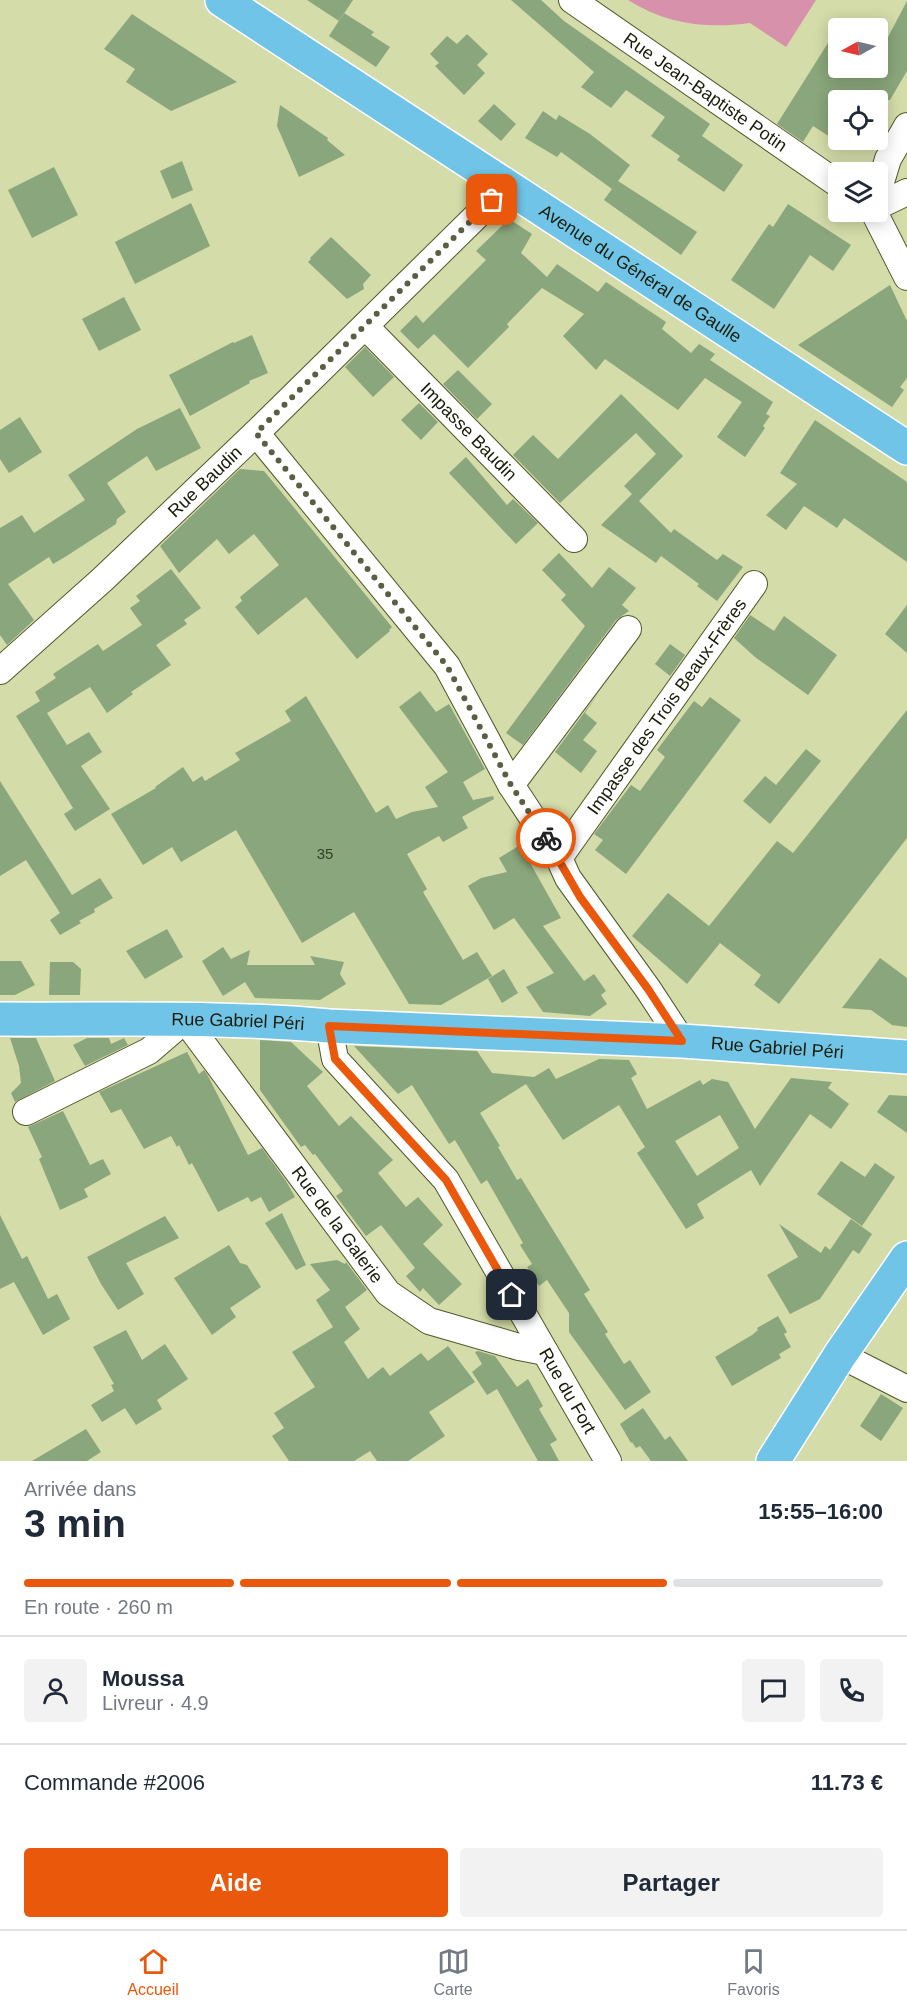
<!DOCTYPE html>
<html lang="fr">
<head>
<meta charset="utf-8">
<style>
	:root { --surface:#fff; --page:#f2f2f3; --text:#1f2937; --muted:#747a83; --line:#e0e1e3; --accent:#ea580c }
	body { margin:0; font-family:Arial,sans-serif; background:var(--page); color:var(--text); height:100vh; display:flex; flex-direction:column; font-size:22px; white-space:nowrap }
	* { box-sizing:border-box; margin:0 }
	p { font-size:20px; color:var(--muted) }
	.icon { flex:none; width:33px; height:33px; fill:none; stroke:currentColor; stroke-width:2; stroke-linecap:round; stroke-linejoin:round }
	.map { position:relative; height:1461px; overflow:hidden }
	.panel { display:flex; flex-direction:column; background:var(--surface); flex:1 }
	.panel>* { flex:none }
	.needle { width:39px; rotate:262deg }
	.buttons { position:absolute; left:828px; top:18px; display:grid; gap:12px }
	.buttons a { display:grid; place-items:center; width:60px; height:60px; border-radius:6px; background:var(--surface); box-shadow:0 3px 15px #0003; font-size:30px }
	.pin { position:absolute; display:grid; place-items:center; width:51px; height:51px; color:#fff; margin:-26px; border-radius:12px; box-shadow:0 3px 9px #0006 }
	.courier { position:absolute; display:grid; place-items:center; width:60px; height:60px; margin:-30px; border:4px solid #ea580c; border-radius:50%; background:#fff; color:#222; box-shadow:0 2px 8px #0007 }
	.overview em { font-style:normal; font-weight:700 }
	.overview div { display:flex; flex-direction:column-reverse }
	.overview { display:flex; align-items:center; justify-content:space-between; height:102px; padding:0 24px }
	h1 { font-size:39px; font-weight:700; line-height:45px }
	.bar { display:grid; grid-template-columns:repeat(4,1fr); gap:9px 6px; align-content:center; height:72px; padding:0 24px }
	.bar i { height:8px; border-radius:4px; background:var(--line) }
	.bar .on { background:var(--accent) }
	.bar p { grid-column:span 4 }
	.line { display:flex; align-items:center; gap:15px; padding:0 24px; border-top:2px solid var(--line) }
	.line div { flex:1 }
	.round { display:grid; place-items:center; flex:none; width:63px; height:63px; border-radius:6px; background:var(--page) }
	.action { display:flex; gap:12px; margin-top:auto; padding:12px 24px }
	.action a { flex:1; height:69px; border-radius:6px; background:var(--accent); color:#fff; font-size:24px; font-weight:700; line-height:69px; text-align:center }
	.action a+a { background:var(--page); color:var(--text) }
	.menu { display:flex; justify-content:space-around; align-items:center; height:84px; border-top:2px solid var(--line); background:var(--surface); font-size:16px; color:var(--muted) }
	.menu a { display:grid; justify-items:center; gap:3px }
	.menu .on { color:var(--accent) }
	.map>svg:first-child { display:block }
</style>
</head>
<body>
<div class="map">
<svg width="907" height="1461" viewBox="0 0 907 1461">
	<rect width="100%" height="100%" fill="#d4dca9"/>
	<path fill="#d791ab" d="M628 0H816L786 47 750 23C706 29 666 24 628 0Z"/>
	<path fill="#8aa67c" fill-rule="evenodd" d="M307 0H353L339 21Z
		M511 0H541L564 21 710 124 702 136 743 165 724 192 677 160 680 156 651 136 665 117 626 90 611 108 581 87 594 72Z
		M907 1V71L890 100H838V142L813 126 803 142 777 124 838 27V68H878V56Z
		M344 13 374 32 371 35 390 47 376 67 329 36Z
		M132 14 150 26 237 82 171 111 126 82 135 69 104 49Z
		M467 34 488 54 477 65 485 73 464 95 435 66 439 63 430 54 447 36 457 44Z
		M494 104 516 124 501 141 478 121Z
		M280 105 328 138 327 140 345 155 299 177 277 126Z
		M543 111 556 120 559 115 590 134 630 165 618 181 697 232 681 255 604 200 614 186 612 189 561 152 557 157 525 138Z
		M182 161 193 190 172 199 160 171Z
		M54 167 78 215 32 238 8 190Z
		M191 203 210 246 135 284 115 242Z
		M788 204 851 245 833 271 810 255 774 309 731 280 769 224 773 227Z
		M509 219 532 234 521 253 547 277 557 264 598 292 606 282 666 322 662 329 691 353 699 344 715 354 710 360 773 402 766 414 770 416 763 426 765 428 745 457 717 437 742 402 705 378 678 410 605 359 596 370 563 336 584 314 542 288 507 324 509 327 468 368 434 334 418 349 400 331 416 315 423 323 486 260 476 251Z
		M331 237 371 275 363 284 364 289 347 299 308 262 311 259 310 258Z
		M890 285 907 321V378L900 387 904 390 892 407 798 345Z
		M124 297 141 330 99 351 82 319Z
		M252 335 268 373 249 381 250 383 190 416 169 375 233 342 234 343Z
		M365 347 394 377 373 397 345 367Z
		M458 370 492 404 477 419 443 384Z
		M621 394 683 456 639 501 671 533 674 529 717 560 723 554 743 567 717 601 697 586 699 584 661 556 656 563 601 525 632 494 624 486 656 454 636 433 560 503 513 455 533 435 558 459Z
		M419 403 438 422 421 440 401 420Z
		M180 408 201 448 156 471 147 456 107 483 126 512 117 519 116 524 65 557 53 564 49 557 8 584 34 620 7 645 0 635V528L22 515 34 533 85 500 68 475 137 429Z
		M20 417 42 452 9 473 0 459V430Z
		M815 420 907 482V562L844 518 837 528 804 506 786 530 766 515 797 484 780 473Z
		M466 457 507 505 513 499 538 523 516 544 449 473Z
		M240 469 264 471 392 627 389 630 390 631 357 659 306 597 258 635 235 607 242 601 240 597 279 565 254 534 229 554 217 539 179 573 160 546Z
		M559 553 592 588 609 567 636 588 622 605 629 611 616 620 523 745 506 733 585 626 561 600 566 595 542 570Z
		M171 569 201 608 184 620 187 624 156 645 171 665 131 692 133 694 107 713 90 687 47 713 67 745 89 732 102 752 81 766 110 809 75 831 64 814 73 808 16 716 40 701 35 692 56 678 53 674 98 644 103 651 142 625 130 608 140 601 136 596Z
		M907 605V653L885 634Z
		M750 615 774 631 784 616 837 655 808 695 755 657 734 638Z
		M670 644 685 655 670 676 655 664Z
		M420 691 436 712 449 704 485 769 463 782 473 800 493 796 494 799 462 817 468 828 443 842 439 836 407 854 427 889 423 892 463 960 477 952 492 976 441 1005 409 1004 354 912 302 943 236 830 181 862 172 847 143 865 111 814 156 788 155 787 183 767 193 782 202 776 205 781 240 760 235 753 291 721 285 711 306 696 376 813 388 805 396 819 412 812 438 807 425 787 448 772 399 707Z
		M598 694 585 713 597 723 583 740 597 751 581 773 555 752Z
		M710 697 741 720 626 874 595 850 603 840 594 834 631 785 640 791 665 757 657 750 694 701 702 707Z
		M907 710V838L779 1004 754 985 761 975 720 943 687 984 632 936 668 893 709 926 777 841 793 853Z
		M806 749 821 761 770 824 743 801 765 776 776 785Z
		M0 781 72 895 100 878 113 898 94 909 95 912 79 921 81 923 60 935 50 920 60 913 26 860 0 876Z
		M520 845 561 918 543 926 584 981 594 974 606 991 601 995 607 1004 590 1016 543 1012 526 987 554 973 514 918 494 930 468 886 481 878 507 872 499 858Z
		M167 929 183 957 145 979 126 951Z
		M223 947 231 959 250 950 247 965H315L310 956 344 962 340 974 346 984 320 1000 255 998 245 982 223 996 202 961Z
		M880 958 907 978V1027L892 1025 871 1010 842 1008Z
		M0 961H21L35 985 15 995H0Z
		M50 962H73L81 969 80 995H49Z
		M504 969 518 993 502 1003 488 979Z
		M10 1038H36L55 1081 15 1102 11 1093 21 1083 19 1066Z
		M87 1038H109L111 1044 124 1038 128 1045 85 1066 73 1045Z
		M260 1040 291 1042 323 1072 307 1086 339 1126 351 1116 393 1160 378 1173 406 1207 418 1197 443 1225 423 1244 462 1284 439 1305 423 1288 420 1292 406 1276 415 1268 381 1225 366 1236 336 1196 343 1191 315 1154 313 1155 305 1145 301 1147 260 1090Z
		M354 1046 477 1051 492 1073 534 1077 549 1068 556 1079 599 1059 629 1060 637 1074 631 1078 647 1109 700 1080 703 1085 712 1079 728 1082 755 1129 791 1078 832 1082 828 1088 849 1104 831 1129 810 1114 760 1186 751 1170 697 1204 704 1218 686 1229 637 1153 645 1147 619 1105 563 1140 526 1084 480 1113 500 1146 498 1147 517 1180 521 1178 590 1290 584 1294 608 1332 605 1334 624 1364 630 1360 651 1392 625 1410 569 1332V1313L547 1280 539 1286 527 1267 532 1264 520 1245 523 1243 487 1180 481 1184 455 1140 449 1144 412 1085 398 1094ZM720 1115 739 1148 697 1176 675 1141Z
		M187 1052 199 1074 204 1070 207 1074 248 1155 262 1148 286 1181 295 1197 269 1212 261 1197 251 1202 248 1197 218 1212 192 1163 189 1165 179 1145 177 1147 171 1136 144 1149 121 1109 111 1113 99 1092Z
		M889 1095 907 1096V1133L877 1112Z
		M63 1111 90 1165 103 1159 111 1174 84 1189 88 1197 60 1210 39 1159 42 1157 28 1127Z
		M841 1161 865 1177 875 1163 895 1177 862 1226 817 1194Z
		M282 1213 306 1265 296 1270 265 1223Z
		M0 1215 22 1259 27 1256 48 1299 57 1294 70 1319 43 1335 14 1282 0 1289Z
		M165 1216 179 1238 126 1263 144 1294 118 1310 101 1284 87 1257Z
		M851 1219 872 1234 859 1254 853 1250 820 1299 790 1314 767 1275 798 1257 779 1224 821 1253 825 1246 830 1250Z
		M229 1245 240 1263 247 1265 261 1287 230 1308 236 1317 212 1335 174 1278Z
		M337 1260 345 1264 346 1262 367 1290 345 1307 360 1329 344 1342 368 1379 383 1367 390 1376 421 1353 428 1361 448 1346 475 1382 429 1412 445 1436 408 1461H377L370 1451 354 1461H289L272 1436 284 1428 274 1413 315 1387 292 1352 333 1327 316 1300 330 1290 310 1264Z
		M778 1316 787 1332 784 1334 791 1347 779 1354 781 1358 732 1386 715 1357 752 1335 758 1330 757 1328Z
		M126 1330 142 1360 165 1344 188 1379 157 1400 162 1409 136 1425 125 1408 102 1422 91 1405 114 1391 111 1385 114 1384 93 1347Z
		M478 1351 495 1356 517 1387 528 1379 543 1406 539 1409 557 1440 550 1444 559 1461H538L497 1389 487 1395 472 1372 482 1364 475 1352Z
		M881 1394 903 1408 881 1441 860 1426Z
		M643 1408 665 1440 670 1436 688 1461H651L640 1446 636 1448 632 1442 631 1443 620 1424Z
		M86 1429 101 1452 87 1461H32Z"/>
	<g fill="none" stroke-linecap="round" stroke-linejoin="round">
		<defs>
			<g id="minor">
				<path id="s1" d="M572 0 838 184"/>
				<path d="M878 192 888 159 907 126"/>
				<path d="M878 206 907 192"/>
				<path d="M874 212 907 277"/>
				<path id="s2" d="M365 326 574 539"/>
				<path d="M256 433 447 666 511 785 559 858 568 878 648 989 682 1041"/>
				<path id="s3" d="M0 671 103 579 256 433 507 186"/>
				<path d="M511 785 628 629"/>
				<path id="s4" d="M559 858 754 584"/>
				<path id="s5" d="M329 1026 335 1059 446 1180 608 1461"/>
				<path id="s6" d="M26 1112 149 1051 185 1020 388 1293 429 1321 519 1347 545 1352"/>
				<path d="M840 1355 907 1389"/>
			</g>
			<g id="major">
				<path id="s7" d="M222 0 907 448"/>
				<path id="s8" d="M0 1019C109 1020 220 1016 329 1026L682 1041 907 1057"/>
				<path d="M773 1461 840 1355 907 1258"/>
			</g>
		</defs>
		<use href="#minor" stroke="#515729" stroke-width="28"/>
		<use href="#major" stroke="#fff" stroke-width="36"/>
		<use href="#minor" stroke="#fff" stroke-width="26"/>
		<use href="#major" stroke="#70c4e7" stroke-width="33"/>
	</g>
	<g fill="none" stroke-linecap="round" stroke-linejoin="round">
		<path stroke="#5a5f41" stroke-width="6" stroke-dasharray="0 10.8" d="M492 200 256 433 447 666 511 785 546 838"/>
		<path stroke="#ea580c" stroke-width="8" d="M512 1295 446 1180 335 1059 329 1026 682 1041 648 989 580 897 546 838"/>
	</g>
	<g text-anchor="middle" stroke-width="4.5" stroke-linejoin="round" paint-order="stroke">
		<g font-size="15" fill="#353e26">
			<text x="325" y="859">35</text>
		</g>
		<g font-size="18" fill="#191c09" stroke="#e1e9b6">
			<text dy="6" stroke="none"><textPath href="#s1" startOffset="162">Rue Jean-Baptiste Potin</textPath></text>
			<text dy="6" stroke="none"><textPath href="#s7" startOffset="500">Avenue du Général de Gaulle</textPath></text>
			<text dy="6" stroke="none"><textPath href="#s2" startOffset="148">Impasse Baudin</textPath></text>
			<text dy="6" stroke="none"><textPath href="#s3" startOffset="279">Rue Baudin</textPath></text>
			<text dy="6" stroke="none"><textPath href="#s4" startOffset="186">Impasse des Trois Beaux-Frères</textPath></text>
			<text dy="6" stroke="none"><textPath href="#s8" startOffset="238">Rue Gabriel Péri</textPath></text>
			<text dy="6" stroke="none"><textPath href="#s8" startOffset="778">Rue Gabriel Péri</textPath></text>
			<text dy="6" stroke="none"><textPath href="#s6" startOffset="440">Rue de la Galerie</textPath></text>
			<text dy="6" stroke="none"><textPath href="#s5" startOffset="441">Rue du Fort</textPath></text>
		</g>
	</g>
</svg>
<div class="buttons">
<a><svg class="needle" viewBox="-14 -14 28 28"><path d="M0-13l5 13h-10z" fill="#e53935"/><path d="M0 13l5-13h-10z" fill="#747a83"/></svg></a>
<a><svg class="icon" aria-label="locate" viewBox="0 0 24 24"><circle cx="12" cy="12" r="6"/><path d="M12 2v4M12 18v4M2 12h4M18 12h4"/></svg></a>
<a><svg class="icon" aria-label="layers" viewBox="0 0 24 24"><path d="M12 4l9 5-9 5-9-5zM3 14l9 5 9-5"/></svg></a>
</div>
<div class="pin" style="left:492px;top:200px;background:#ea580c"><svg class="icon" aria-label="bag" viewBox="0 0 24 24"><path d="M5 8h14l-1 12H6zM9 8a3 3 0 0 1 6 0"/></svg></div>
<div class="pin" style="left:512px;top:1295px;background:#1f2937"><svg class="icon" aria-label="home" viewBox="0 0 24 24"><path d="M3 11l9-7 9 7M6 9v11h12V9"/></svg></div>
<div class="courier" style="left:546px;top:838px"><svg class="icon" aria-label="bike" viewBox="0 0 24 24"><circle cx="6" cy="16" r="4"/><circle cx="18" cy="16" r="4"/><path d="M6 16l4-8h5l3 8M10 8l3 8H6M13 5h3"/></svg></div>
</div>
<section class="panel">
<div class="overview"><div><h1>3 min</h1><p>Arrivée dans</p></div><em>15:55–16:00</em></div>
<div class="bar"><i class="on"></i><i class="on"></i><i class="on"></i><i></i><p>En route · 260 m</p></div>
<div class="line" style="height:108px"><a class="round"><svg class="icon" aria-label="person" viewBox="0 0 24 24"><circle cx="12" cy="8" r="4"/><path d="M4 21q1-7 8-7t8 7"/></svg></a><div><b>Moussa</b><p>Livreur · 4.9</p></div><a class="round"><svg class="icon" aria-label="chat" viewBox="0 0 24 24"><path d="M4 5h16v11H9l-5 4z"/></svg></a><a class="round"><svg class="icon" aria-label="phone" viewBox="0 0 24 24"><path d="M5 4h4l2 5-3 2q2 4 5 5l2-3 5 2v4C11 20 4 13 5 4z"/></svg></a></div>
<div class="line" style="height:78px"><div>Commande #2006</div><b>11.73 €</b></div>
<div class="action"><a>Aide</a><a>Partager</a></div>
</section>
<nav class="menu">
<a class="on"><svg class="icon" aria-label="home" viewBox="0 0 24 24"><path d="M3 11l9-7 9 7M6 9v11h12V9"/></svg>Accueil</a>
<a><svg class="icon" aria-label="map" viewBox="0 0 24 24"><path d="M3 6l6-2 6 2 6-2v14l-6 2-6-2-6 2zM9 4v14M15 6v14"/></svg>Carte</a>
<a><svg class="icon" aria-label="saved" viewBox="0 0 24 24"><path d="M7 4h10v16l-5-4-5 4z"/></svg>Favoris</a>
</nav>
</body>
</html>
